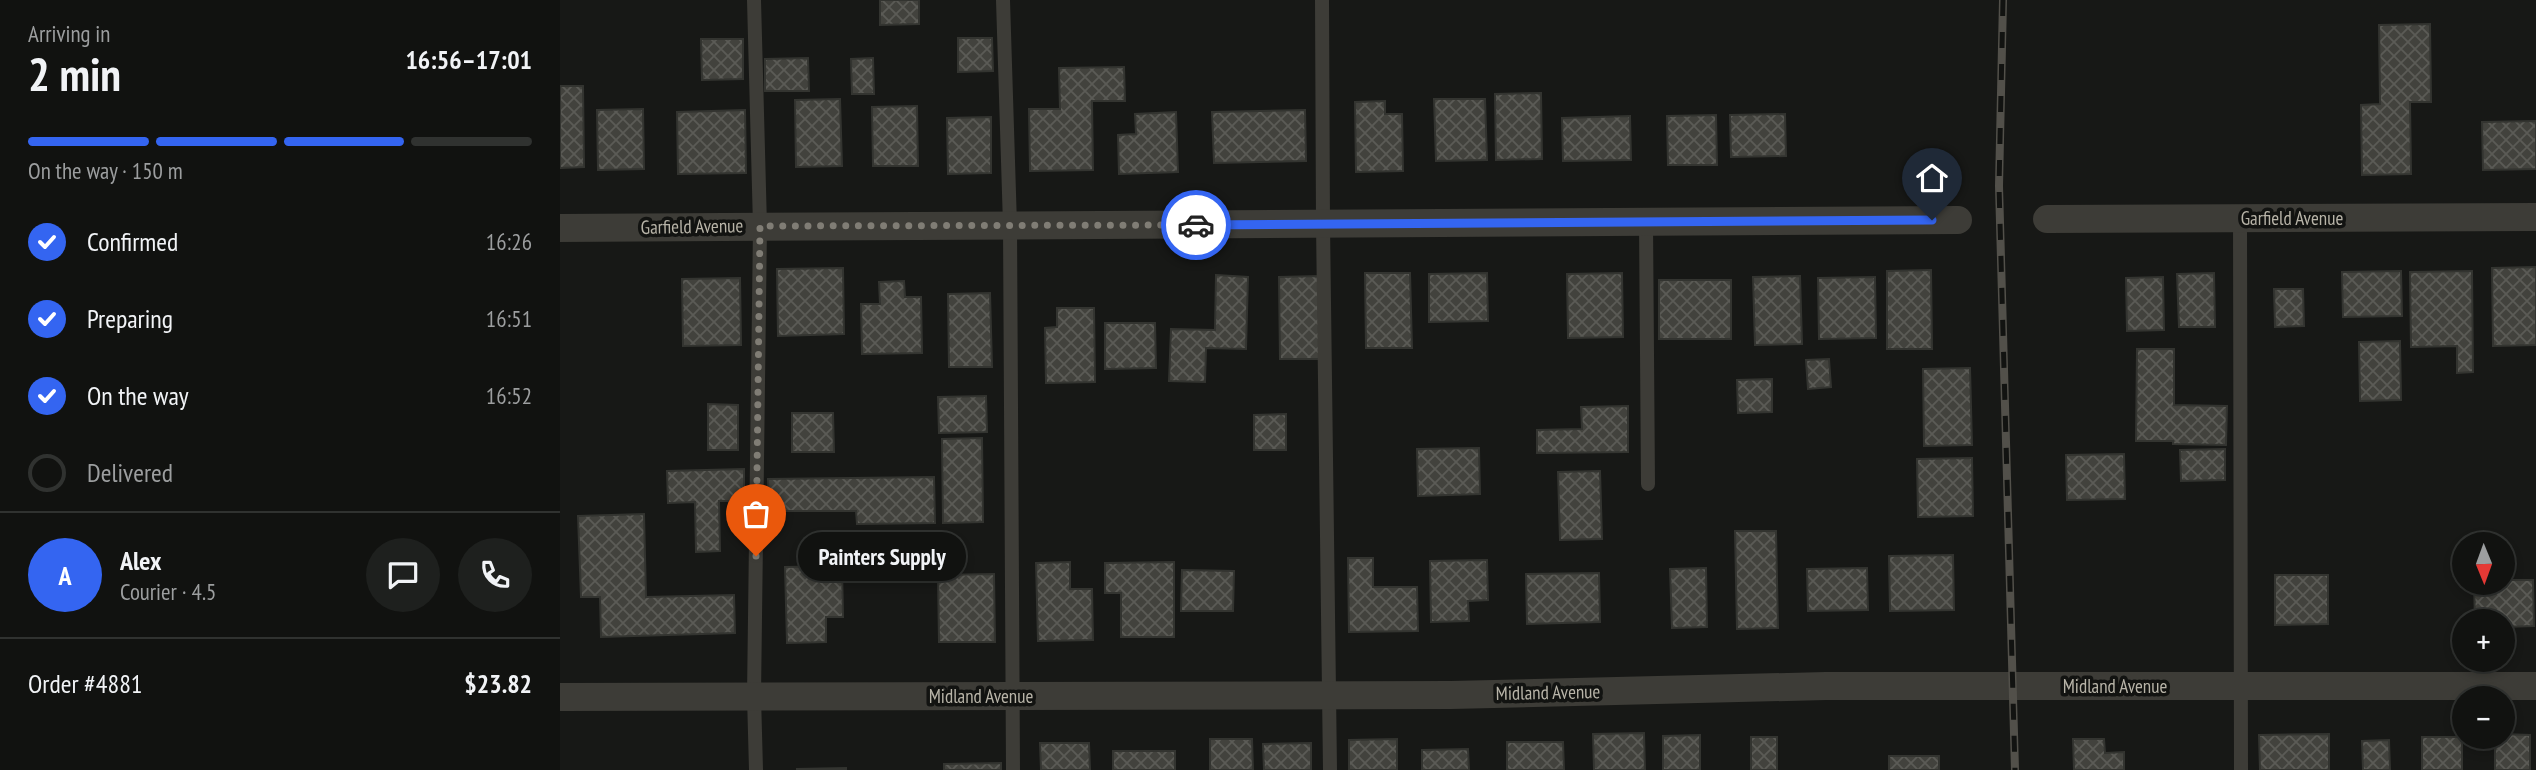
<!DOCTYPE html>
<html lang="en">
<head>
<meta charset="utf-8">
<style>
	:root { --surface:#111210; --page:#1e201e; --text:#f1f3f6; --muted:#9c9e9f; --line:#303230; --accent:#3465f1 }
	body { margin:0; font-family:"PT Sans Narrow",sans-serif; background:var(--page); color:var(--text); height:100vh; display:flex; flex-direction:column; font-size:26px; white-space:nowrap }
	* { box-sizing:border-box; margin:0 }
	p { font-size:23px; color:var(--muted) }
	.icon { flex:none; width:38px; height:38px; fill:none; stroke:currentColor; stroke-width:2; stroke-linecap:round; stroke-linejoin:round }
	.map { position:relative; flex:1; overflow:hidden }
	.drawer { display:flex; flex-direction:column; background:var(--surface); width:560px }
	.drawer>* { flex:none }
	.needle { width:46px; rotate:179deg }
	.fabs { position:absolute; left:1892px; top:532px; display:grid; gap:14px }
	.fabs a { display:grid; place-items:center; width:63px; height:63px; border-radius:50%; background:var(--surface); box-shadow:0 4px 10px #0003,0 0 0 2px var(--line); font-size:35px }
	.pin { position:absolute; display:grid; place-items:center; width:60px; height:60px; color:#fff; margin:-72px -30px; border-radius:50% 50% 50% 0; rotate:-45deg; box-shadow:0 0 7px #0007 }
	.pin .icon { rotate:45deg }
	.courier { position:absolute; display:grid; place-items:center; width:70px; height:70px; margin:-35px; border:5px solid #3465f1; border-radius:50%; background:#fff; color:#222; box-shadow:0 2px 9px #0007 }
	.bubble { position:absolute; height:49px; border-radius:24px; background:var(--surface); box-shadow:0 4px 10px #0003,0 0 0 2px var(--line); font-size:23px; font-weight:700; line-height:49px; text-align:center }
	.summary em { font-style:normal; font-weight:700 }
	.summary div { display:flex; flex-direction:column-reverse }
	.summary { display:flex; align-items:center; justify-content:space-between; height:119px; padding:0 28px }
	h1 { font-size:46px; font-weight:700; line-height:52px }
	.bar { display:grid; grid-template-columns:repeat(4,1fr); gap:10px 7px; align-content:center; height:84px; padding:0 28px }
	.bar i { height:9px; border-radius:5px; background:var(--line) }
	.bar .current { background:var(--accent) }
	.bar p { grid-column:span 4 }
	.line { display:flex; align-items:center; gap:18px; padding:0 28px; border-top:2px solid var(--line) }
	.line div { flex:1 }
	.round { display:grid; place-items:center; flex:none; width:74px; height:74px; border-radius:37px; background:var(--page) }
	ol { padding:0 28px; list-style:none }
	li { display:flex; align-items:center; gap:21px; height:77px }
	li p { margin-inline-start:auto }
	li .icon { padding:7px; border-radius:50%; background:var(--accent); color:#fff; stroke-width:4 }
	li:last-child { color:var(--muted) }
	li i { width:38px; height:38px; border:4px solid var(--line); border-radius:50% }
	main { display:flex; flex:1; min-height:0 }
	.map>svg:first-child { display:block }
</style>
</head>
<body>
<main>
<section class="drawer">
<div class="summary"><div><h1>2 min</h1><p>Arriving in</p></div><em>16:56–17:01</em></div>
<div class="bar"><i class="current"></i><i class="current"></i><i class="current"></i><i></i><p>On the way · 150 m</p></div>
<ol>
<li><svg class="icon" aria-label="check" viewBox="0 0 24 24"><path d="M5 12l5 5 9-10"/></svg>Confirmed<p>16:26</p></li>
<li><svg class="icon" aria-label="check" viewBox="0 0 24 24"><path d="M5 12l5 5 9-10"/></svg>Preparing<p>16:51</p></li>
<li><svg class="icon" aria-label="check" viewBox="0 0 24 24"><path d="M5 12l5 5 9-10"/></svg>On the way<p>16:52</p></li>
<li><i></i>Delivered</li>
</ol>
<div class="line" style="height:126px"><b class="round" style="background:var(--accent);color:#fff">A</b><div><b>Alex</b><p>Courier · 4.5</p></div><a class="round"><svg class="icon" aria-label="chat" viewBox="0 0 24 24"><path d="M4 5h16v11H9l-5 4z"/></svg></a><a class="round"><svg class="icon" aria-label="phone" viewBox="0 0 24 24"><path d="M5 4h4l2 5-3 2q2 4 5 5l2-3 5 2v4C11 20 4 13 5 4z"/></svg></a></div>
<div class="line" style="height:91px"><div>Order #4881</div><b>$23.82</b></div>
</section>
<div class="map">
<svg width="1976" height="770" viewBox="0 0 1976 770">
	<defs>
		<pattern id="building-cross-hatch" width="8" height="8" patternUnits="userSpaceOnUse" patternTransform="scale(1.75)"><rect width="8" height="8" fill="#42423d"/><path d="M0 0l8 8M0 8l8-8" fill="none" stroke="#5b5b56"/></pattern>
	</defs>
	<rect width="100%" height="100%" fill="#171816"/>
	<path fill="url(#building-cross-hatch)" stroke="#333430" stroke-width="2" d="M320 0H359V24L320 25Z
		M1870 24 1871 102H1850L1851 174 1802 175 1801 105 1820 104 1819 25Z
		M398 38H432L433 71 398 72Z
		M141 39H183V79L142 80Z
		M248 58 249 91H205V59Z
		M313 58 314 94H292L291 59Z
		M564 67 565 101H532L533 170 470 171 469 109H500L499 68Z
		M0 86H23L24 167 0 168Z
		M981 93 982 159 936 160 935 94Z
		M280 99 282 166 236 167 235 100Z
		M874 99H925L927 160 876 161Z
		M825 101V114H842L843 171 796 172 795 102Z
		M357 106 358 166H313L312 107Z
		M83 109 84 169 38 170 37 110Z
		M185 110 186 173 118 174 117 112Z
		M745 110 746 161 654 163 652 112Z
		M616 112 618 172 559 174 558 135 576 134 575 114Z
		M1225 114 1226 156 1171 157 1170 115Z
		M1156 115 1157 165H1108L1107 116Z
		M1070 116 1071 160 1003 161 1002 118Z
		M431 117V173L388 174 387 118Z
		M1976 121V169L1923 170 1922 122Z
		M1976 267V345L1933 346 1932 268Z
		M283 268 284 334 218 336 217 269Z
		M1371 270 1372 349H1327V271Z
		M1841 271 1842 316 1783 317 1782 272Z
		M1912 271 1913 372 1897 373V346L1851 347 1850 272Z
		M805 273H850L852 348H806Z
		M927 273 928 321 869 322V274Z
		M1062 273 1063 337 1008 338 1007 274Z
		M1654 273 1655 327H1619L1617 274Z
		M656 275 688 277 686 349 646 348 645 382 609 381 611 329 655 330Z
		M759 276 761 359H720L719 277Z
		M1240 276 1242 344 1195 345 1193 277Z
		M1315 277 1316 338 1259 339 1258 278Z
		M1603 277 1604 330 1567 331 1566 278Z
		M180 278 181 345 123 346 122 279Z
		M1099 280H1171V339H1099Z
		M344 281 345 297H361L362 353 302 354 301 304H320L319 282Z
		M1714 289H1743L1744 326 1715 327Z
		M430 293 432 367H389L388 294Z
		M497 308H534L535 382 486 383 485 328 497 327Z
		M545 323H595L596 368 545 369Z
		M1840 341 1841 400 1800 401 1799 342Z
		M1577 349H1614V405L1667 406 1666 445 1613 444V441H1576Z
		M1269 359 1271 387 1248 389 1246 360Z
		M1410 368 1412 445 1364 446 1363 369Z
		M1212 379V412L1178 413 1177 380Z
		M426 396 427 432 379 433 378 397Z
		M148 404 178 405V450H148Z
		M1068 406V452L977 453V430L1022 429 1021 407Z
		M232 413H273L274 452H232Z
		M726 414V450H694V415Z
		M422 438 423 522 383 523 382 439Z
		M919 448 920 494 858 496 857 449Z
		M1665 449V480L1621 481 1620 450Z
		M1564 454 1565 499 1507 500 1506 455Z
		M1412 458 1413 516 1358 517 1357 459Z
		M184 469V501H159L160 551 136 552 135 502 108 503 107 471Z
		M1040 471 1042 539 1000 540 998 472Z
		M374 477 375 523 297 524 296 511H209L208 479Z
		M84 514 86 597 174 595 175 633 41 637 40 597H21L18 516Z
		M1175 531H1216L1218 628 1177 629Z
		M1393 555 1394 610 1330 611 1329 556Z
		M788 558H813V587H857L858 631 789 632Z
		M927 560 928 600 908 601 909 621 871 622 870 561Z
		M510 562V589H532L533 640 478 641 476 563Z
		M614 562V637H561V593H545V563Z
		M282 566 283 617H266V642L227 643 225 567Z
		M1146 568 1147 627 1112 628 1110 569Z
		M1307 568 1308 610 1248 611 1247 569Z
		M1942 569H1950L1951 580H1973L1974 626 1942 627V621H1915L1914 583H1942Z
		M622 570 674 571 673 611H621Z
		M1039 573 1040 622 967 624 966 574Z
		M434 574 435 642H379L378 575Z
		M1715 575H1768V624L1715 625Z
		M1084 733 1085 770H1034L1033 734Z
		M1769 734V770H1700L1699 735Z
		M1942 734 1970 735V770H1935V737H1942Z
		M1140 735V770H1103V736Z
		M1191 737H1217V770H1191Z
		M1862 737H1902V770H1862Z
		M650 739H692L693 770H650Z
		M837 739V770H789V740Z
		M1513 739H1544L1545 753 1564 752V770H1514Z
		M1829 740 1830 770H1803L1802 741Z
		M947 742H1003L1004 770H947Z
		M480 743H529L530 770H481Z
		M751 743V770H704L703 744Z
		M908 749 909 770H862V750Z
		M553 751H615V770H553Z
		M1329 756H1379V770H1329Z
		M441 763V770H384V764Z
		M286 768V770H237V769Z"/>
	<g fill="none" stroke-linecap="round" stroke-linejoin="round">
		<path stroke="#3d3c37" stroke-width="14" d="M194 0 200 226 194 696 196 770
			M443 0 450 225 453 770
			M762 0 763 224 770 770
			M1680 218 1681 770
			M1086 222 1088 484"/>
		<path stroke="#3d3c37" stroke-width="28" d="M1487 219 1976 217
			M0 228 1398 220
			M0 697 891 695 1266 686H1976"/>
		<defs>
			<path id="rail" d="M1443 0 1439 186 1455 770"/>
		</defs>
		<use href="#rail" stroke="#52504a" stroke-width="8"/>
		<use href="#rail" stroke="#121311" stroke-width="5" stroke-dasharray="16" stroke-linecap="butt"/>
	</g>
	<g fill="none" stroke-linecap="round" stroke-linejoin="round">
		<path stroke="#807d75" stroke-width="7" stroke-dasharray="0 12.6" d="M196 556 200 226 636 225"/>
		<path stroke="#3465f1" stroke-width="9" d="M636 225 1372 220"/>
	</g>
	<g text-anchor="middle" stroke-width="7" stroke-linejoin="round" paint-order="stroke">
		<g font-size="19" fill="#b8b4a8" stroke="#121311">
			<text x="1732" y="225">Garfield Avenue</text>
			<text transform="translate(132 226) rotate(-1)" y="7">Garfield Avenue</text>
			<text x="1555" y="693">Midland Avenue</text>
			<text transform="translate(988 692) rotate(-1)" y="7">Midland Avenue</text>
			<text x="421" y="703">Midland Avenue</text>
		</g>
	</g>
</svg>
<div class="fabs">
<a><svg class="needle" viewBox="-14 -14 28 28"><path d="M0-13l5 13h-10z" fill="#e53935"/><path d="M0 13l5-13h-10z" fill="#9c9e9f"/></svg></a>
<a>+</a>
<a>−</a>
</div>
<div class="pin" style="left:196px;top:556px;background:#ea580c"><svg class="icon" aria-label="bag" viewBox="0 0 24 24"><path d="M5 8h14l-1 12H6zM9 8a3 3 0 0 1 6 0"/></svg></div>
<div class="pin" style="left:1372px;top:220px;background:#1f2937"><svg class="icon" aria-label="home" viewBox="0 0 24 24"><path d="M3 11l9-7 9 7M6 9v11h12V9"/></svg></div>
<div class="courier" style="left:636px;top:225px"><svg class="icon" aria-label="car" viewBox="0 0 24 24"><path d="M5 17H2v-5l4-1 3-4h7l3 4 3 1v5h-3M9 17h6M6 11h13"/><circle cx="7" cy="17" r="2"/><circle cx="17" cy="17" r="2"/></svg></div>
<div class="bubble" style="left:238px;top:532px;width:168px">Painters Supply</div>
</div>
</main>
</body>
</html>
